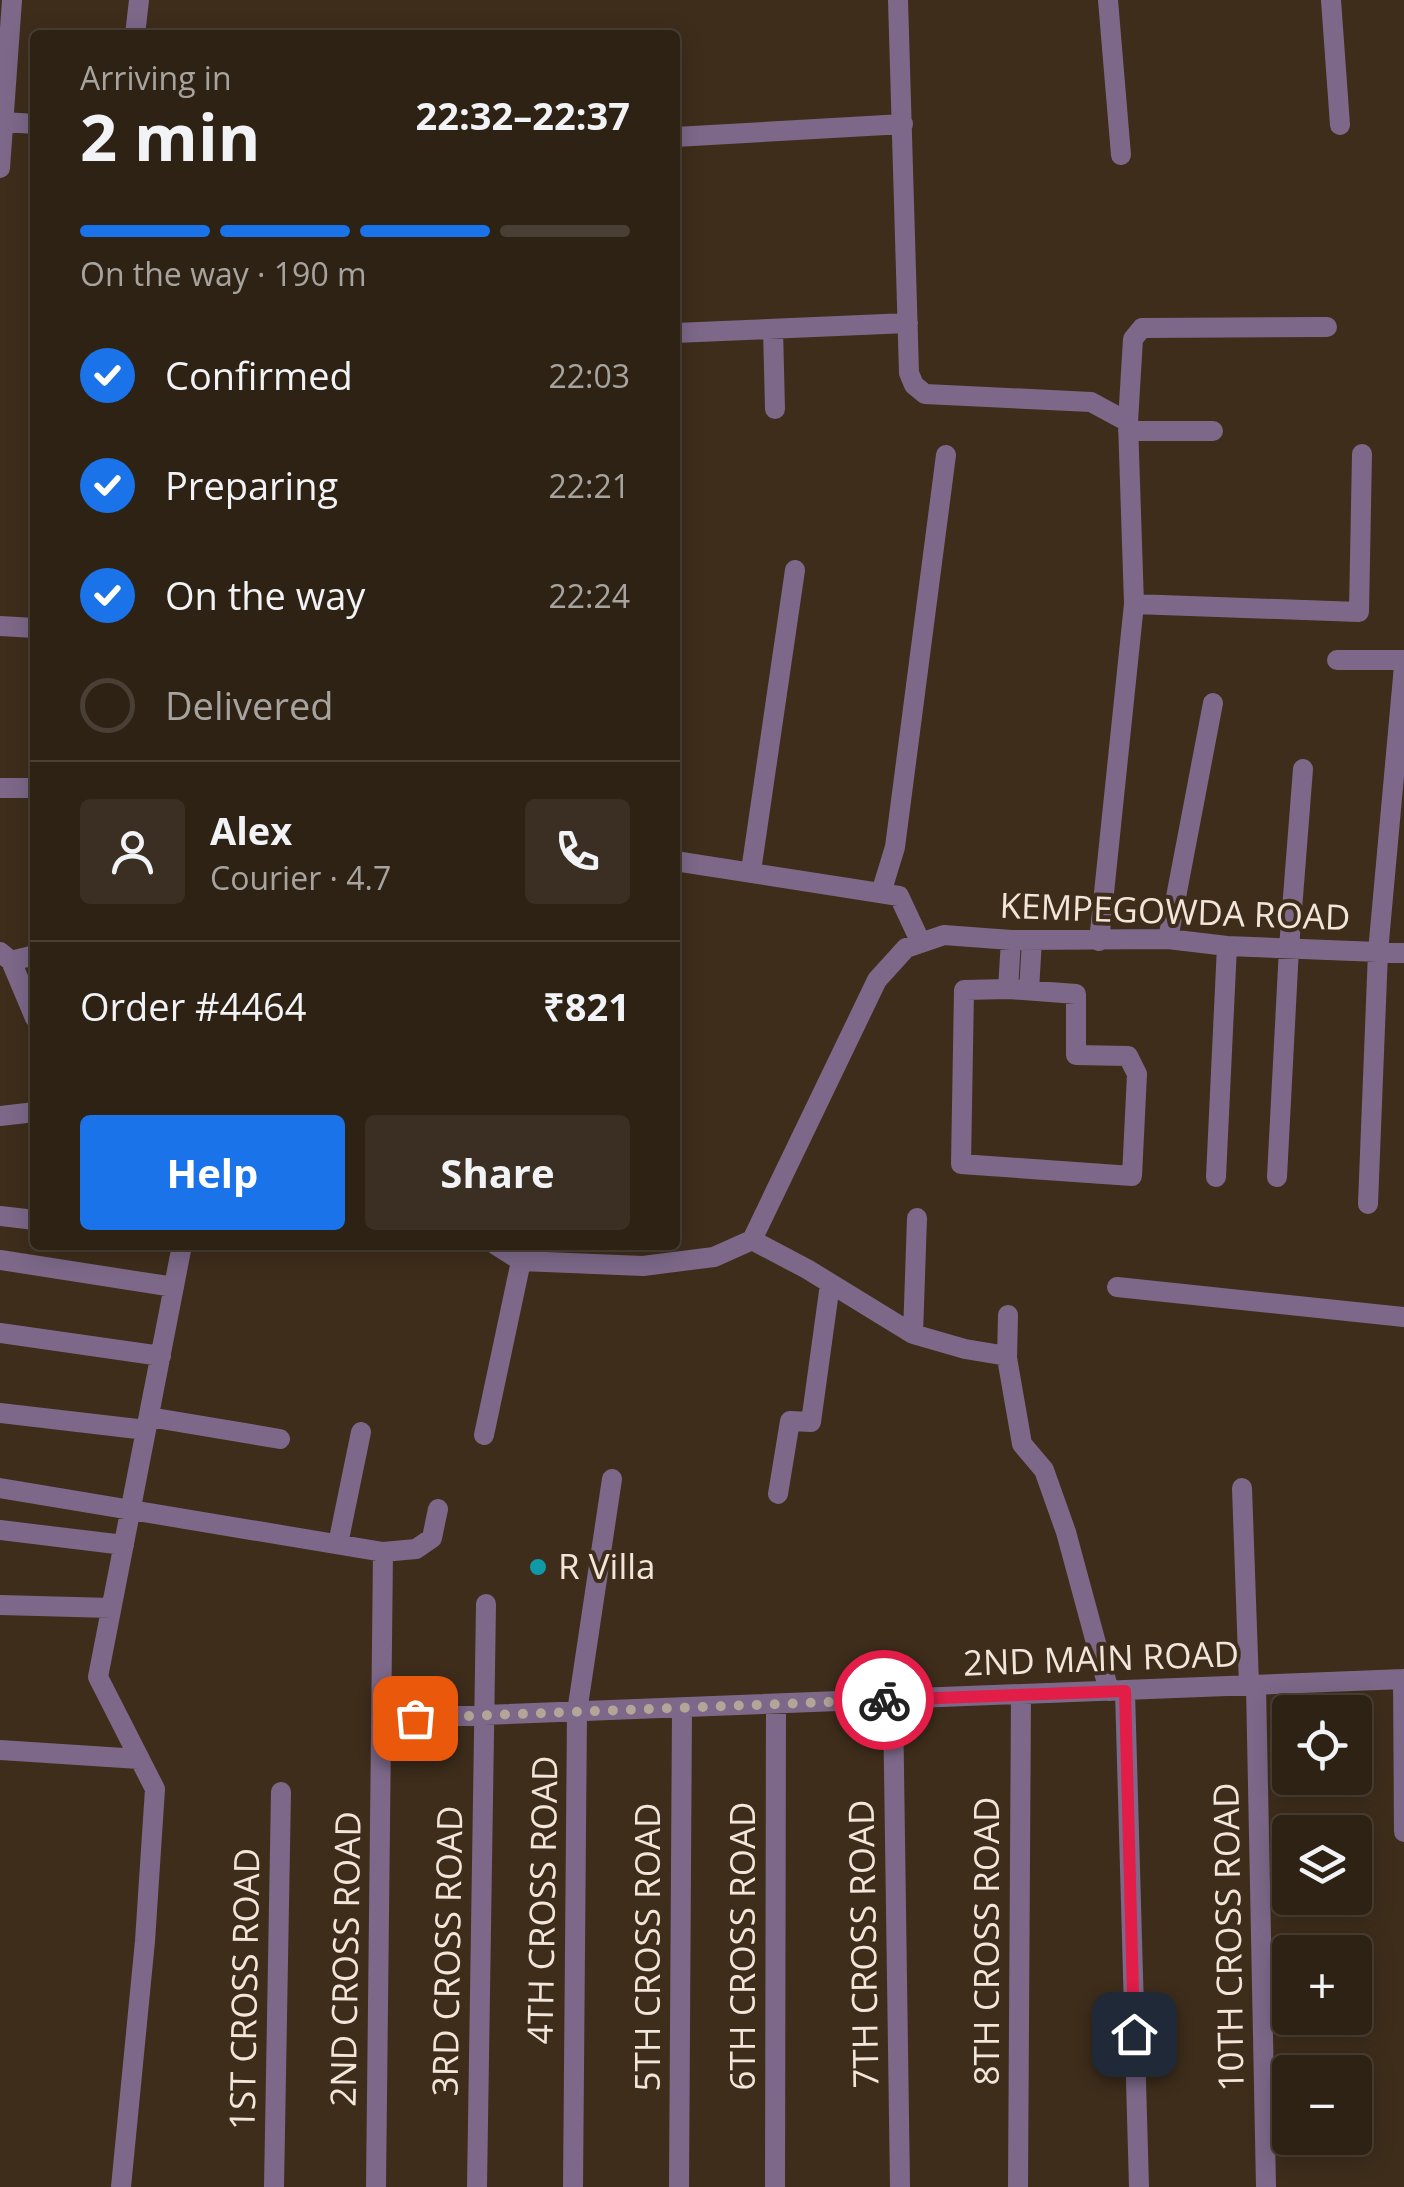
<!DOCTYPE html>
<html lang="en">
<head>
<meta charset="utf-8">
<style>
	:root { --surface:#2e2214; --page:#3a2f22; --text:#f1f3f6; --muted:#a7a4a0; --line:#493f34; --accent:#1a73e8 }
	body { margin:0; font-family:"Open Sans",sans-serif; background:var(--page); color:var(--text); height:100vh; display:flex; flex-direction:column; font-size:38px; white-space:nowrap }
	* { box-sizing:border-box; margin:0 }
	p { font-size:32px; color:var(--muted) }
	.icon { flex:none; width:55px; height:55px; fill:none; stroke:currentColor; stroke-width:2; stroke-linecap:round; stroke-linejoin:round }
	.map { position:relative; flex:1; overflow:hidden }
	.drawer { position:absolute; left:30px; top:30px; width:650px; height:1220px; display:flex; flex-direction:column; background:var(--surface); border-radius:10px; box-shadow:0 5px 25px #0003,0 0 0 2px var(--line) }
	.drawer>* { flex:none }
	.buttons { position:absolute; left:1272px; top:1695px; display:grid; gap:20px }
	.buttons a { display:grid; place-items:center; width:100px; height:100px; border-radius:10px; background:var(--surface); box-shadow:0 5px 25px #0003,0 0 0 2px var(--line); font-size:50px }
	.pin { position:absolute; display:grid; place-items:center; width:85px; height:85px; color:#fff; margin:-42px; border-radius:20px; box-shadow:0 5px 15px #0006 }
	.courier { position:absolute; display:grid; place-items:center; width:100px; height:100px; margin:-50px; border:8px solid #e11d48; border-radius:50%; background:#fff; color:#222; box-shadow:0 2px 12px #0007 }
	.summary em { font-style:normal; font-weight:700 }
	.summary div { display:flex; flex-direction:column-reverse }
	.summary { display:flex; align-items:center; justify-content:space-between; height:170px; padding:0 50px }
	h1 { font-size:65px; font-weight:700; line-height:75px }
	.bar { display:grid; grid-template-columns:repeat(4,1fr); gap:15px 10px; align-content:center; height:120px; padding:0 50px }
	.bar i { height:12px; border-radius:8px; background:var(--line) }
	.bar .current { background:var(--accent) }
	.bar p { grid-column:span 4 }
	.line { display:flex; align-items:center; gap:25px; padding:0 50px; border-top:2px solid var(--line) }
	.line div { flex:1 }
	.round { display:grid; place-items:center; flex:none; width:105px; height:105px; border-radius:10px; background:var(--page) }
	ol { padding:0 50px; list-style:none }
	li { display:flex; align-items:center; gap:30px; height:110px }
	li p { margin-inline-start:auto }
	li .icon { padding:10px; border-radius:50%; background:var(--accent); color:#fff; stroke-width:4 }
	li:last-child { color:var(--muted) }
	li i { width:55px; height:55px; border:5px solid var(--line); border-radius:50% }
	.action { display:flex; gap:20px; margin-top:auto; padding:20px 50px }
	.action a { flex:1; height:115px; border-radius:10px; background:var(--accent); color:#fff; font-size:40px; font-weight:700; line-height:115px; text-align:center }
	.action a+a { background:var(--page); color:var(--text) }
	.map>svg:first-child { display:block }
</style>
</head>
<body>
<div class="map">
<svg width="1404" height="2187" viewBox="0 0 1404 2187">
	<rect width="100%" height="100%" fill="#3e2d1b"/>
	<g fill="none" stroke-linecap="round" stroke-linejoin="round">
		<path stroke="#7d6889" stroke-width="20" d="M898 0 909 373 914 385 925 394 1091 402 1128 422 1134 604 1099 941
			M1108 0 1121 155
			M1331 0 1340 125
			M135 35 139 0
			M4 122 35 124
			M675 137 903 124
			M0 168 12 0
			M773 329 775 409
			M675 333 908 323
			M1128 422 1133 339 1142 328 1327 327
			M1128 431H1213
			M1134 604 1359 612 1362 454
			M0 626 35 628
			M1337 660H1404
			M0 788H35
			M675 861 899 896 921 943
			M751 871 795 570
			M881 893 895 847 946 455
			M1168 939 1213 703
			M0 952 11 961 35 1018
			M11 961 35 955
			M1008 989 1076 994V1055L1128 1056 1137 1074 1132 1176 961 1164 964 990 1008 989 1011 940
			M1029 990 1032 940
			M0 1116 35 1112
			M1216 1177 1227 946
			M1277 1177 1289 948 1303 769
			M1368 1204 1378 952 1404 666
			M0 1216 35 1220
			M752 1240 807 1269 913 1334 965 1349 1007 1356
			M496 1245 521 1261 643 1266 714 1257 752 1240 877 980 906 948 944 935 1011 940 1168 939 1227 946 1404 953
			M0 1260 174 1287
			M1117 1287 1404 1317
			M1008 1315 1007 1358 1022 1444 1044 1470 1066 1532 1109 1691
			M0 1333 161 1356
			M913 1334 917 1218
			M0 1413 146 1430
			M149 1417 280 1439
			M484 1435 521 1261
			M0 1488 383 1552 416 1549 432 1538 438 1509
			M1242 1488 1249 1685
			M778 1494 790 1421 811 1422 830 1284
			M0 1530 124 1545
			M338 1544 361 1432
			M0 1605 111 1608
			M1403 1679 1404 1832
			M1256 1685 1266 2187
			M1125 1691 1139 2187
			M893 1700 900 2187
			M381 1719 1404 1679
			M0 1750 139 1759
			M121 2187 145 1941 155 1789 98 1677 182 1245
			M274 2187 281 1792
			M376 2187 383 1552
			M477 2187 486 1604
			M573 2187 577 1712 612 1479
			M679 2187 682 1708
			M775 2187 776 1704
			M1018 2187 1021 1695"/>
	</g>
	<g fill="none" stroke-linecap="round" stroke-linejoin="round">
		<path stroke="#b3a598" stroke-width="10" stroke-dasharray="0 18" d="M415 1718 884 1700"/>
		<path stroke="#e11d48" stroke-width="12" d="M884 1700 1125 1691 1134 2034"/>
	</g>
	<circle fill="#0f9aa8" stroke="#3e2d1b" stroke-width="4" cx="538" cy="1567" r="10"/>
	<g text-anchor="middle" stroke-width="8" stroke-linejoin="round" paint-order="stroke">
		<g font-size="35" fill="#f2e6db" stroke="#3e2d1b">
			<text transform="translate(1175 912) rotate(2)" y="12">KEMPEGOWDA ROAD</text>
			<text transform="translate(1101 1659) rotate(-2)" y="12">2ND MAIN ROAD</text>
			<text transform="translate(543 1900) rotate(-89)" y="12">4TH CROSS ROAD</text>
			<text transform="translate(1229 1937) rotate(-91)" y="12">10TH CROSS ROAD</text>
			<text transform="translate(987 1941) rotate(-90)" y="12">8TH CROSS ROAD</text>
			<text transform="translate(864 1944) rotate(-91)" y="12">7TH CROSS ROAD</text>
			<text transform="translate(743 1946) rotate(-90)" y="12">6TH CROSS ROAD</text>
			<text transform="translate(648 1947) rotate(-90)" y="12">5TH CROSS ROAD</text>
			<text transform="translate(448 1951) rotate(-89)" y="12">3RD CROSS ROAD</text>
			<text transform="translate(346 1959) rotate(-89)" y="12">2ND CROSS ROAD</text>
			<text transform="translate(245 1989) rotate(-89)" y="12">1ST CROSS ROAD</text>
		</g>
		<g font-size="35" fill="#f2e6db" stroke="#3e2d1b" text-anchor="start">
			<text x="558" y="1579">R Villa</text>
		</g>
	</g>
</svg>
<div class="buttons">
<a><svg class="icon" aria-label="locate" viewBox="0 0 24 24"><circle cx="12" cy="12" r="6"/><path d="M12 2v4M12 18v4M2 12h4M18 12h4"/></svg></a>
<a><svg class="icon" aria-label="layers" viewBox="0 0 24 24"><path d="M12 4l9 5-9 5-9-5zM3 14l9 5 9-5"/></svg></a>
<a>+</a>
<a>−</a>
</div>
<div class="pin" style="left:415px;top:1718px;background:#ea580c"><svg class="icon" aria-label="bag" viewBox="0 0 24 24"><path d="M5 8h14l-1 12H6zM9 8a3 3 0 0 1 6 0"/></svg></div>
<div class="pin" style="left:1134px;top:2034px;background:#1f2937"><svg class="icon" aria-label="home" viewBox="0 0 24 24"><path d="M3 11l9-7 9 7M6 9v11h12V9"/></svg></div>
<div class="courier" style="left:884px;top:1700px"><svg class="icon" aria-label="bike" viewBox="0 0 24 24"><circle cx="6" cy="16" r="4"/><circle cx="18" cy="16" r="4"/><path d="M6 16l4-8h5l3 8M10 8l3 8H6M13 5h3"/></svg></div>
<section class="drawer">
<div class="summary"><div><h1>2 min</h1><p>Arriving in</p></div><em>22:32–22:37</em></div>
<div class="bar"><i class="current"></i><i class="current"></i><i class="current"></i><i></i><p>On the way · 190 m</p></div>
<ol>
<li><svg class="icon" aria-label="check" viewBox="0 0 24 24"><path d="M5 12l5 5 9-10"/></svg>Confirmed<p>22:03</p></li>
<li><svg class="icon" aria-label="check" viewBox="0 0 24 24"><path d="M5 12l5 5 9-10"/></svg>Preparing<p>22:21</p></li>
<li><svg class="icon" aria-label="check" viewBox="0 0 24 24"><path d="M5 12l5 5 9-10"/></svg>On the way<p>22:24</p></li>
<li><i></i>Delivered</li>
</ol>
<div class="line" style="height:180px"><a class="round"><svg class="icon" aria-label="person" viewBox="0 0 24 24"><circle cx="12" cy="8" r="4"/><path d="M4 21q1-7 8-7t8 7"/></svg></a><div><b>Alex</b><p>Courier · 4.7</p></div><a class="round"><svg class="icon" aria-label="phone" viewBox="0 0 24 24"><path d="M5 4h4l2 5-3 2q2 4 5 5l2-3 5 2v4C11 20 4 13 5 4z"/></svg></a></div>
<div class="line" style="height:130px"><div>Order #4464</div><b>₹821</b></div>
<div class="action"><a>Help</a><a>Share</a></div>
</section>
</div>
</body>
</html>
